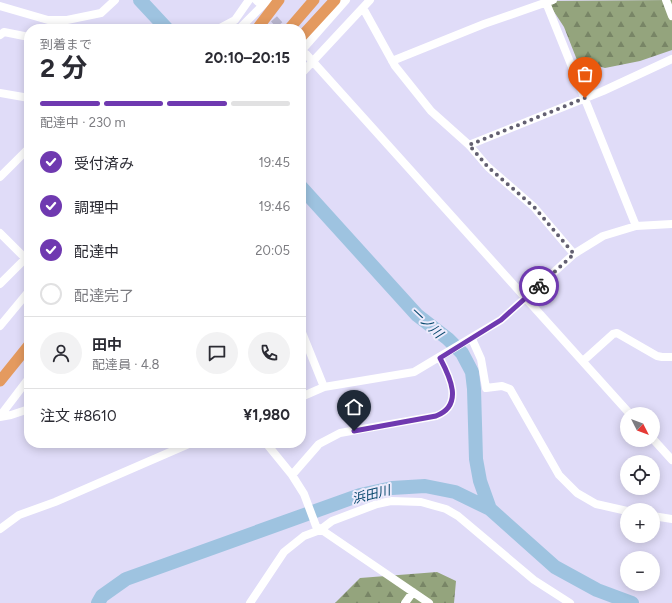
<!DOCTYPE html>
<html lang="ja">
<head>
<meta charset="utf-8">
<style>
	:root { --surface:#fff; --page:#f2f2f3; --text:#2b2b33; --muted:#7c7c81; --line:#e1e1e2; --accent:#6f39b0 }
	body { margin:0; font-family:Figtree,"Noto Sans JP",sans-serif; background:var(--page); color:var(--text); height:100vh; display:flex; flex-direction:column; font-size:15px; white-space:nowrap }
	* { box-sizing:border-box; margin:0 }
	p { font-size:13px; color:var(--muted) }
	.icon { flex:none; width:22px; height:22px; fill:none; stroke:currentColor; stroke-width:2; stroke-linecap:round; stroke-linejoin:round }
	.map { position:relative; flex:1; overflow:hidden }
	.drawer { position:absolute; left:24px; top:24px; width:282px; height:424px; display:flex; flex-direction:column; background:var(--surface); border-radius:16px; box-shadow:0 2px 10px #0003 }
	.drawer>* { flex:none }
	.needle { width:26px; rotate:132deg }
	.buttons { position:absolute; left:620px; top:407px; display:grid; gap:8px }
	.buttons a { display:grid; place-items:center; width:40px; height:40px; border-radius:50%; background:var(--surface); box-shadow:0 2px 10px #0003; font-size:20px }
	.pin { position:absolute; display:grid; place-items:center; width:34px; height:34px; color:#fff; margin:-41px -17px; border-radius:50% 50% 50% 0; rotate:-45deg; box-shadow:0 0 4px #0007 }
	.pin .icon { rotate:45deg }
	.courier { position:absolute; display:grid; place-items:center; width:40px; height:40px; margin:-20px; border:3px solid #6f39b0; border-radius:50%; background:#fff; color:#222; box-shadow:0 1px 5px #0007 }
	.summary em { font-style:normal; font-weight:700 }
	.summary div { display:flex; flex-direction:column-reverse }
	.summary { display:flex; align-items:center; justify-content:space-between; height:68px; padding:0 16px }
	h1 { font-size:26px; font-weight:700; line-height:30px }
	.bar { display:grid; grid-template-columns:repeat(4,1fr); gap:6px 4px; align-content:center; height:48px; padding:0 16px }
	.bar i { height:5px; border-radius:3px; background:var(--line) }
	.bar .selected { background:var(--accent) }
	.bar p { grid-column:span 4 }
	.line { display:flex; align-items:center; gap:10px; padding:0 16px; border-top:1px solid var(--line) }
	.line div { flex:1 }
	.round { display:grid; place-items:center; flex:none; width:42px; height:42px; border-radius:21px; background:var(--page) }
	ol { padding:0 16px; list-style:none }
	li { display:flex; align-items:center; gap:12px; height:44px }
	li p { margin-inline-start:auto }
	li .icon { padding:4px; border-radius:50%; background:var(--accent); color:#fff; stroke-width:4 }
	li:last-child { color:var(--muted) }
	li i { width:22px; height:22px; border:2px solid var(--line); border-radius:50% }
	.map>svg:first-child { display:block }
</style>
</head>
<body>
<div class="map">
<svg width="672" height="603" viewBox="0 0 672 603">
	<defs>
		<pattern id="forest-firs" width="22" height="20" patternUnits="userSpaceOnUse"><rect width="22" height="20" fill="#94a47d"/><path d="M5 1l3.5 6h-7zM16 11l3.5 6h-7z" fill="#788566"/></pattern>
	</defs>
	<rect width="100%" height="100%" fill="#e0dcf8"/>
	<path fill="url(#forest-firs)" d="M672 0V50L640 61 605 68 577 60 564 27 547 1Z
		M437 572 456 581 454 603H335L360 578Z"/>
	<g fill="none" stroke-linecap="round" stroke-linejoin="round">
		<path stroke="#9ec3e0" stroke-width="14" d="M140 0 167 29
			M301 187 417 315 448 339 462 353 472 372 474 389 476 459 480 481 490 509
			M98 603 102 596 126 579 360 495 392 488 425 486 455 492 490 509 555 567 597 590 632 603"/>
		<path stroke="#b9b6ce" stroke-width="8" stroke-dasharray="8 4" stroke-linecap="butt" d="M266 10 283 29"/>
		<path stroke="#fff" stroke-width="8" d="M256 0 258 2
			M545 0 636 226
			M666 0 672 16
			M0 6 48 20H67L101 13 115 0
			M363 8 395 66 431 111 469 145 488 167 534 207 574 254
			M218 29 235 20 249 0
			M239 29 268 0
			M0 35 4 32 29 37
			M301 51 346 0
			M306 54 630 414
			M392 61 484 24 553 0
			M301 74 370 0
			M0 93 29 98
			M469 145 603 91 672 59
			M0 177 29 148
			M0 233 29 262
			M0 284 26 258
			M0 326 29 291
			M301 330 324 387
			M472 339 481 359 486 388 502 386 510 389 559 475 577 493 596 504 627 511
			M583 361 613 334 617 333 657 356 662 357H672
			M301 397 324 387 414 372 501 320 574 254 603 236 636 226 672 224
			M0 416 29 378
			M0 417 11 415 29 409
			M653 439 672 460
			M266 443 292 475 304 494 316 526 429 603
			M292 475 319 444 340 433 436 416C464 405 450 377 440 358
			M653 516 672 519
			M0 529 19 515 55 502 191 443
			M250 603 284 552 304 536 320 530 332 521 377 504 391 501 421 502 446 509 458 516 534 580 570 603
			M405 603 413 592"/>
		<path stroke="#e49a5f" stroke-width="11" d="M257 29 279 0
			M289 29 314 0
			M301 37 335 0
			M0 381 29 345"/>
	</g>
	<g fill="none" stroke-linecap="round" stroke-linejoin="round">
		<path stroke="#636071" stroke-width="4" stroke-dasharray="0 7.2" d="M539 286 574 254 534 207 488 167 469 145 585 98"/>
		<path stroke="#6f39b0" stroke-width="5" d="M354 431 436 416C464 405 450 377 440 358L501 320 539 286"/>
	</g>
	<g text-anchor="middle" stroke-width="4" stroke-linejoin="round" paint-order="stroke">
		<g font-size="13" font-style="italic" fill="#06476c" stroke="#edebfc">
			<text transform="translate(427 322) rotate(43)" y="5">一ノ川</text>
			<text transform="translate(371 494) rotate(-14)" y="5">浜田川</text>
		</g>
	</g>
</svg>
<div class="buttons">
<a><svg class="needle" viewBox="-14 -14 28 28"><path d="M0-13l5 13h-10z" fill="#e53935"/><path d="M0 13l5-13h-10z" fill="#7c7c81"/></svg></a>
<a><svg class="icon" aria-label="locate" viewBox="0 0 24 24"><circle cx="12" cy="12" r="6"/><path d="M12 2v4M12 18v4M2 12h4M18 12h4"/></svg></a>
<a>+</a>
<a>−</a>
</div>
<div class="pin" style="left:585px;top:98px;background:#ea580c"><svg class="icon" aria-label="bag" viewBox="0 0 24 24"><path d="M5 8h14l-1 12H6zM9 8a3 3 0 0 1 6 0"/></svg></div>
<div class="pin" style="left:354px;top:431px;background:#1f2937"><svg class="icon" aria-label="home" viewBox="0 0 24 24"><path d="M3 11l9-7 9 7M6 9v11h12V9"/></svg></div>
<div class="courier" style="left:539px;top:286px"><svg class="icon" aria-label="bike" viewBox="0 0 24 24"><circle cx="6" cy="16" r="4"/><circle cx="18" cy="16" r="4"/><path d="M6 16l4-8h5l3 8M10 8l3 8H6M13 5h3"/></svg></div>
<section class="drawer">
<div class="summary"><div><h1>2 分</h1><p>到着まで</p></div><em>20:10–20:15</em></div>
<div class="bar"><i class="selected"></i><i class="selected"></i><i class="selected"></i><i></i><p>配達中 · 230 m</p></div>
<ol>
<li><svg class="icon" aria-label="check" viewBox="0 0 24 24"><path d="M5 12l5 5 9-10"/></svg>受付済み<p>19:45</p></li>
<li><svg class="icon" aria-label="check" viewBox="0 0 24 24"><path d="M5 12l5 5 9-10"/></svg>調理中<p>19:46</p></li>
<li><svg class="icon" aria-label="check" viewBox="0 0 24 24"><path d="M5 12l5 5 9-10"/></svg>配達中<p>20:05</p></li>
<li><i></i>配達完了</li>
</ol>
<div class="line" style="height:72px"><a class="round"><svg class="icon" aria-label="person" viewBox="0 0 24 24"><circle cx="12" cy="8" r="4"/><path d="M4 21q1-7 8-7t8 7"/></svg></a><div><b>田中</b><p>配達員 · 4.8</p></div><a class="round"><svg class="icon" aria-label="chat" viewBox="0 0 24 24"><path d="M4 5h16v11H9l-5 4z"/></svg></a><a class="round"><svg class="icon" aria-label="phone" viewBox="0 0 24 24"><path d="M5 4h4l2 5-3 2q2 4 5 5l2-3 5 2v4C11 20 4 13 5 4z"/></svg></a></div>
<div class="line" style="height:52px"><div>注文 #8610</div><b>¥1,980</b></div>
</section>
</div>
</body>
</html>
